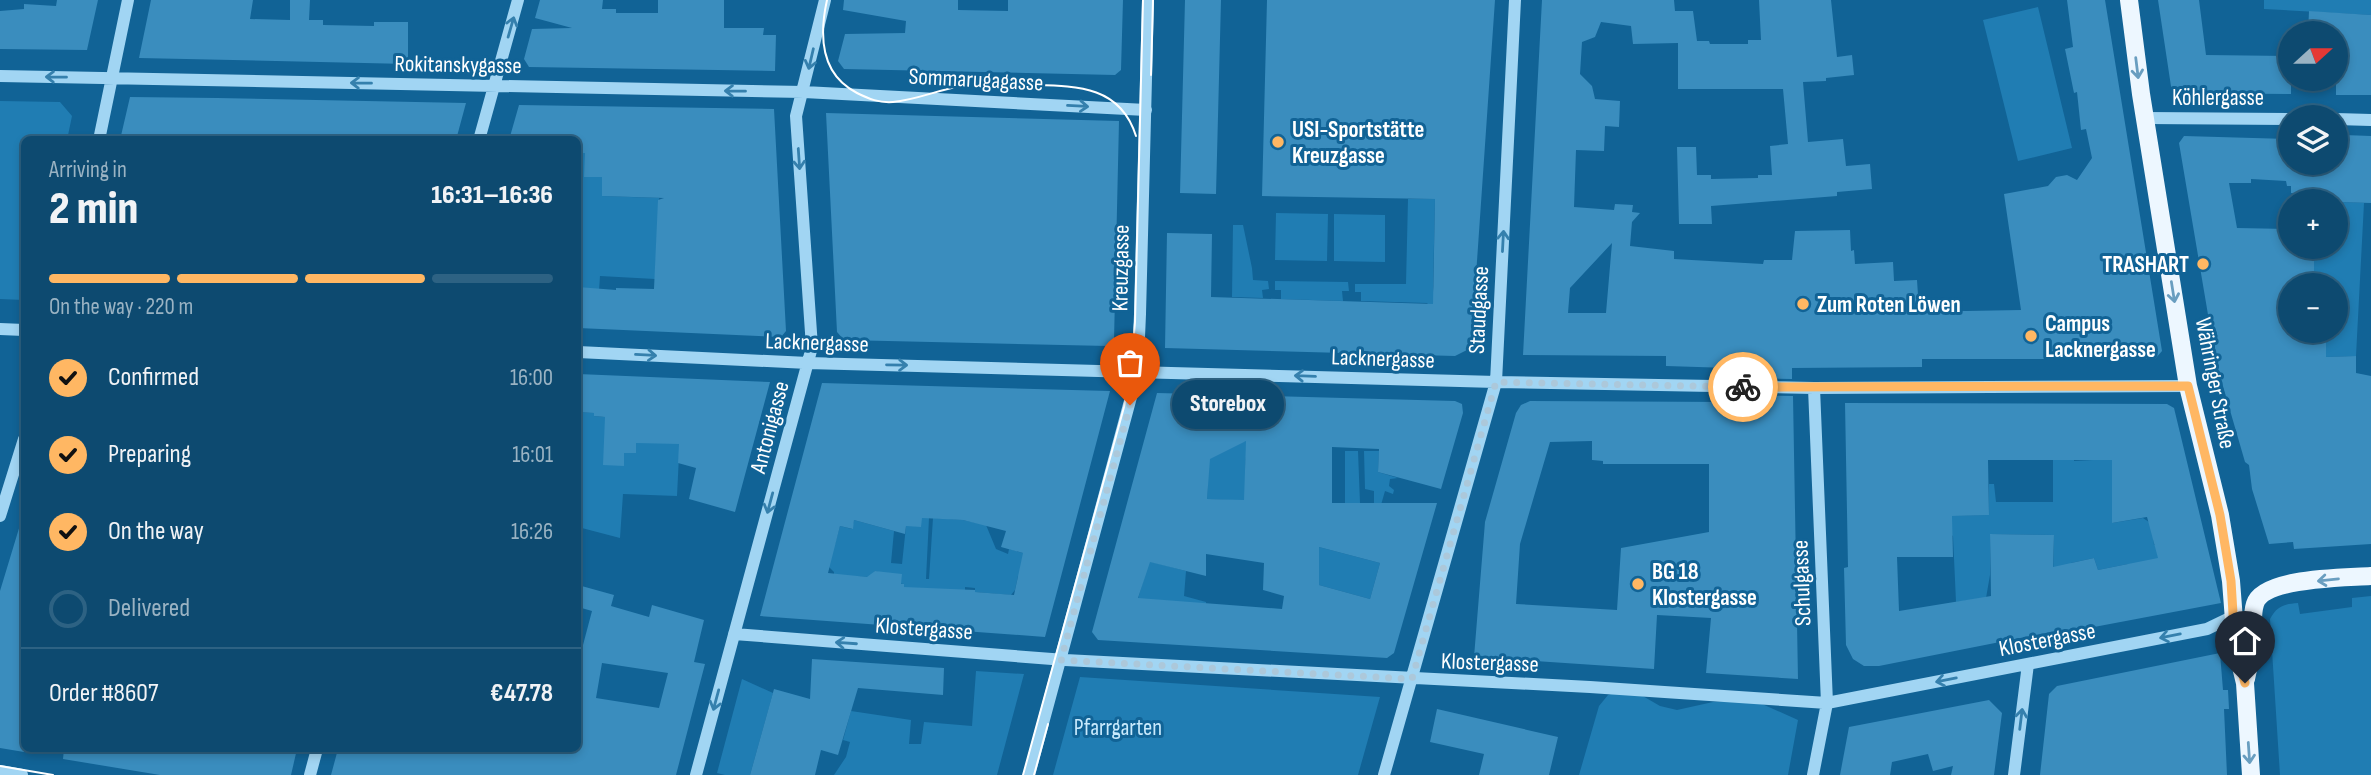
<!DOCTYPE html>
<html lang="en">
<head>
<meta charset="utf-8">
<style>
	:root { --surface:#0d4a70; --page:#1b5478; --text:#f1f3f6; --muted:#9ab3c3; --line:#2d6283; --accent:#ffb763 }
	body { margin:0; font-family:"Sofia Sans Condensed",sans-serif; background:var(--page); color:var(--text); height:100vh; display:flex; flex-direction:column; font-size:26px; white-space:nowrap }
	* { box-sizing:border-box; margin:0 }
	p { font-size:23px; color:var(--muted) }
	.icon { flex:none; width:38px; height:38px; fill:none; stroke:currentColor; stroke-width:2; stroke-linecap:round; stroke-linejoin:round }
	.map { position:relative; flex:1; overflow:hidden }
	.drawer { position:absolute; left:21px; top:136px; width:560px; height:616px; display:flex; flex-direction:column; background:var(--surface); border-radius:10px; box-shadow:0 4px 10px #0003,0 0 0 2px var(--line) }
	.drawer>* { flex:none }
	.needle { width:46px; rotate:69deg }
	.tools { position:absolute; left:2278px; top:21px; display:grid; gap:14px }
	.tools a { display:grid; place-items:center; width:70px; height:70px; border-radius:50%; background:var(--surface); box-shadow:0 4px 10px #0003,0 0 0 2px var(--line); font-size:35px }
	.pin { position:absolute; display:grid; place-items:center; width:60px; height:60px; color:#fff; margin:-72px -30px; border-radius:50% 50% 50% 0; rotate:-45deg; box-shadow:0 0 7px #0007 }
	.pin .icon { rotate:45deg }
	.courier { position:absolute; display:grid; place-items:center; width:70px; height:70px; margin:-35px; border:5px solid #ffb763; border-radius:50%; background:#fff; color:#222; box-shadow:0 2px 9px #0007 }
	.bubble { position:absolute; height:49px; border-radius:24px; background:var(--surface); box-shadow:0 4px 10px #0003,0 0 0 2px var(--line); font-size:23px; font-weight:800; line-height:49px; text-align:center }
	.head em { font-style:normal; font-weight:800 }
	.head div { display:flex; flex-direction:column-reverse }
	.head { display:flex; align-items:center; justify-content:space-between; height:119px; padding:0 28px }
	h1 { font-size:46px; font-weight:800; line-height:52px }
	.bar { display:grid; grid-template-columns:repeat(4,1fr); gap:10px 7px; align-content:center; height:84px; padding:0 28px }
	.bar i { height:9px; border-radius:5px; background:var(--line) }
	.bar .current { background:var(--accent) }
	.bar p { grid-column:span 4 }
	.line { display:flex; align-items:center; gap:18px; padding:0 28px; border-top:2px solid var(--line) }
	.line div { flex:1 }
	ol { padding:0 28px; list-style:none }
	li { display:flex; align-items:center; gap:21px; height:77px }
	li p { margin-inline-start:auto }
	li .icon { padding:7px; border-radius:50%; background:var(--accent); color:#111; stroke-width:4 }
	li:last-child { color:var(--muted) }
	li i { width:38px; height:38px; border:4px solid var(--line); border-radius:50% }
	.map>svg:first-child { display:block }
</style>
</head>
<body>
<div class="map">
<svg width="2371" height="775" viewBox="0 0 2371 775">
	<rect width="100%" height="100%" fill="#116396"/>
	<path fill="#207db3" d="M2264 0H2371V15L2264 9Z
		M2038 7 2072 148 2018 161 1983 20Z
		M0 101 60 102 72 116 67 140H24V300L0 299Z
		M578 153H585L602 177V196L659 198 655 279 600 276 599 291 578 287Z
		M1408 199H1435L1433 288 1441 320 1427 303 1361 301V292H1355V284H1406Z
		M2336 202 2364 203 2356 356 2326 357V331H2336V285H2314V247H2336Z
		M1276 213 1328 214 1327 261 1275 260Z
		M1334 214 1385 215V262L1334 261Z
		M1233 225H1243L1252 268 1253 280 1268 281 1269 289 1262 290 1263 298 1232 297Z
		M1275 281 1348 282 1349 291H1342L1343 301 1281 299V290H1275Z
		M578 412 594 413V416L603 417 681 415 677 496 623 494 620 538 578 527Z
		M1249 440C1243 465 1245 477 1253 501L1207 499 1209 451Z
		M1345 451H1358L1360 503H1345Z
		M1364 451H1379L1378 472 1398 478 1390 479 1389 486 1394 490 1393 494 1385 491 1381 505 1374 503V491L1365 489Z
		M2093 453 2113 456 2112 523 2143 518 2152 524 2154 545 2160 544 2165 565 2128 564 2098 570 2094 558 2071 563 2075 582 2053 575 2054 535 1990 534V575L1986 598 1956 602 1953 536 1925 516 1989 515V484H1994L1996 502H2053V454H2074V461L2093 460Z
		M907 517 929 518 926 579H929L933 518 963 520 986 525 996 549 1008 554 1009 549 1030 555 1024 577 1018 576 1015 590 1011 595 975 592V588L965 587V592L904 588V584L892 583 882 573 875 571 870 577 834 576V572L829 567 828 543 835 544 840 526 852 529 854 520 894 531 891 563 902 564Z
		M1319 547 1380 563 1370 599 1319 585Z
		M1149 561 1186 571 1184 596 1206 602V609L1137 602Z
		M2371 596V775H2280L2270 619C2277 606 2284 604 2298 603L2300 614 2352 607V598Z
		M976 671 1024 674 997 775H834L846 757 850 742 843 740 851 711 911 720 909 744H921L924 722 972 726Z
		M1080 677 1380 697 1358 775H1053Z
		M742 679 773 693 750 775H725L717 773Z
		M1614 693 1641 695 1660 706 1677 710 1713 702 1735 701 1762 704 1798 720 1788 775H1579L1599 706 1608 695Z"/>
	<path fill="#3a8dbe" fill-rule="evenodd" d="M57 0H98L87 50 0 49V11L24 9V4L56 6Z
		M151 0H253L250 19 290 20V0H310L309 20H323V25L374 26V22H408V64L139 58Z
		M540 0H603L602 9H616V13H658V0H724V28H764L763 35H776L775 71 529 67 524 59 532 29 572 28 535 18Z
		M844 0H958V10L1008 11V0H1123L1121 70 1115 75 844 69 838 61 845 34 905 33 906 21 843 10Z
		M1185 0H1221L1216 194 1180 193Z
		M1267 0H1495L1471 348 1455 356 1165 348 1167 233 1212 234 1211 297 1433 304 1435 199 1262 196Z
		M1542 0H1674L1675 11H1693L1697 41H1709L1710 44H1748V40H1761L1759 0H1831L1837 57 1852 55 1854 75 1826 78V81L1803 82 1808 142 1843 139 1846 166 1870 164 1872 189 1837 192V196L1711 206 1712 224H1679L1677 147H1696L1697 175H1711V179L1758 178V175H1772L1770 146 1788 144 1783 89H1678V43L1633 44 1631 26 1601 22 1595 37 1582 42 1580 74 1592 86 1595 99 1620 101 1619 127 1605 126 1604 151 1576 150 1574 207 1614 210 1615 204 1633 205 1632 212 1640 213 1632 222 1630 246 1674 251V259L1763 264 1764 260H1792L1795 231 1850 230 1851 251 1854 250 1855 264 1893 262 1894 281 1917 280 1919 310 1966 311 2021 310 2004 194 2048 186 2056 177 2067 175 2077 180 2092 158 2086 129 2081 130 2077 92 2074 93 2065 49 2073 47 2067 0H2105L2162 351 2155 359H1922V367L1792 368V379L1729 378V368L1666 366V356L1523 355ZM1612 243 1606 313H1568L1570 288Z
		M2158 0H2199L2206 55 2291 56V94L2172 93Z
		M2309 11 2371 15V95H2336V33H2308Z
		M130 97 217 98 466 103 456 140H120Z
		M519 105 774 109 786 331 781 337 578 328V287L616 290V288L654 289 658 200 664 198 602 196V177H584L585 153H578V140H509Z
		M826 113 1119 121 1114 341 1108 346 844 340 837 332Z
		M2344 135 2371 136V203L2336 202 2332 201V194L2291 193V186H2287L2286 181 2251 179V183H2229L2237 228 2291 229V247H2314V285H2291V331H2326V357L2356 356V373L2371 376V544L2294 549 2293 542 2269 544 2252 489 2249 465 2245 462 2216 362 2179 143 2184 136 2291 139V163H2336V140L2344 141Z
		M578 374 770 382 735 512 689 499 696 468 678 463 679 444 636 443V453H624V466L603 465 605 417 594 416V413L578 412Z
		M822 383 1110 391 1045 637 760 616ZM922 518 963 520 1006 531 1001 547 1023 553 1014 595 975 592V590L904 587V584H901L902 574 875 571 867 577 828 573 840 526 853 529 854 520 905 534 906 526 921 527Z
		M1157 393 1455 401 1462 404 1463 413 1441 489 1378 472 1379 449 1332 447V503H1437L1394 653 1387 658 1098 640 1092 632ZM1246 441 1244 500 1207 499 1210 459ZM1319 547 1380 563 1370 599 1319 585ZM1206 554 1264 563 1263 590 1284 596 1282 609 1138 598 1150 562 1206 576Z
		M1728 395 1793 396 1798 679 1706 673 1711 618 1657 615 1654 669 1474 657 1485 522 1516 413 1521 405 1530 401 1728 402ZM1592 441V460L1603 461V464H1709V532L1621 548 1617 610 1516 604 1520 544 1550 442Z
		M1845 403 2167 404 2174 408 2221 603 2057 634 2056 631 1879 666H1864L1853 659 1846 645 1844 568 1848 567ZM1988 460H2112V523L2147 517 2158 558 2098 570 2094 558 2053 567 2054 535 1990 534 1991 596 1899 611 1897 557H1953L1952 516 1989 515Z
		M20 525H24V752L0 748V591Z
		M578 585 614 595 611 606 649 617 652 605 704 620 694 662 705 664 676 775H331L338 749H578V644L583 645 592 611 578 607ZM602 663 668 673 659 708 596 698Z
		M2220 653 2223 690H2228L2229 709H2224L2227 775H2040L2049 694 2057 686Z
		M812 659 944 668 943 695 858 688 838 755 821 750 815 775H750L774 689 810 699Z
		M1989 700 2002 713 1994 775H1951L1953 766 1933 771 1928 754 1892 762 1890 775H1840L1849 727Z
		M1437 709 1558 737 1549 775H1479L1484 754 1430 742Z
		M64 749H297L291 775H160L63 759Z"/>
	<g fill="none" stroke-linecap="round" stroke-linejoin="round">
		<path stroke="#a1d5f3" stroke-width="12" d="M0 76 804 92 1146 110
			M2145 118 2291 119
			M2336 119 2371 120
			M99 140 128 0
			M479 140 518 0
			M0 329 24 330
			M578 352 808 363 1496 382 1814 388 2188 386
			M0 516 24 439
			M734 634 1065 660 1590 687 1827 703 2207 629 2234 616
			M0 771 22 775
			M310 775 317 749
			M696 775 812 347 796 116 825 0
			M1029 775 1134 386 1138 360 1140 314 1148 0
			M1384 775 1496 382 1515 0
			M1813 775 1827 703 1814 388
			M2014 775 2028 664"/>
		<path stroke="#edf7ff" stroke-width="18" d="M2129 0 2141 94 2188 386 2220 515 2231 581 2236 646 2245 683 2251 775
			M2246 679C2248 667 2253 654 2253 642 2254 630 2251 617 2255 604 2263 577 2346 578 2371 576"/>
		<path stroke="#fff" stroke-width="2" d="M827 0C819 36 820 74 857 93 869 99 879 103 893 102 916 100 938 90 961 86 984 83 1007 84 1030 85 1076 86 1120 85 1136 136
			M1151 75 1153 0
			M0 766 53 775
			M1023 775 1124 407 1131 371 1135 322 1143 0
			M1034 775 1048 724"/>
	</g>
	<defs><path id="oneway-shaft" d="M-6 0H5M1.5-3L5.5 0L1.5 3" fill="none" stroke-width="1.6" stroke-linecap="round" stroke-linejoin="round" transform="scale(1.75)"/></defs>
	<g stroke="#3580ad">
		<use href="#oneway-shaft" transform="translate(511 27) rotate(-74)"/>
		<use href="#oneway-shaft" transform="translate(811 59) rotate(103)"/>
		<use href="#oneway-shaft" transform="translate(56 77) rotate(-179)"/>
		<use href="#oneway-shaft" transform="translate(361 83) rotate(-179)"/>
		<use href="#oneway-shaft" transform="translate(735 91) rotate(-179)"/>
		<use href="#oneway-shaft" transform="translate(1078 106) rotate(3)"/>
		<use href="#oneway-shaft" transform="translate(799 159) rotate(86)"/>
		<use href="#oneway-shaft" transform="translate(1503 241) rotate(-87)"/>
		<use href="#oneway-shaft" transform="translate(646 355) rotate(3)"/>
		<use href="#oneway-shaft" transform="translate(897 365) rotate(1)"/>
		<use href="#oneway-shaft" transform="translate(1305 376) rotate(-178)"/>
		<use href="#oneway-shaft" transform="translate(770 503) rotate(105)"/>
		<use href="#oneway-shaft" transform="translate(2170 636) rotate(169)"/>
		<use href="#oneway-shaft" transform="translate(846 643) rotate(-176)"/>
		<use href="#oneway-shaft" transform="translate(1946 680) rotate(169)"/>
		<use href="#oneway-shaft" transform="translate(716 700) rotate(105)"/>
		<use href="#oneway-shaft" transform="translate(2021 719) rotate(-83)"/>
	</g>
	<g stroke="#699ec0">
		<use href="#oneway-shaft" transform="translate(2137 68) rotate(83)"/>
		<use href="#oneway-shaft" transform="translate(2173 292) rotate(81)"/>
		<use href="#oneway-shaft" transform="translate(2328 580) rotate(174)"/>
		<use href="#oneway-shaft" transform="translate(2249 753) rotate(86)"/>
	</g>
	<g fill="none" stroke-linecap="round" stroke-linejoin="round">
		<path stroke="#acc8da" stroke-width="7" stroke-dasharray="0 12.6" d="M1130 405 1061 660 1412 679 1496 382 1743 387"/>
		<path stroke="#ffb763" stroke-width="9" d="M1743 387 2188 386 2220 515 2231 581 2235 646 2245 683"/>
	</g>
	<g fill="#ffb763" stroke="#116396" stroke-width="2.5">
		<circle cx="1278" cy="142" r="7"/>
		<circle cx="2203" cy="264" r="7"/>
		<circle cx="1803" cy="304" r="7"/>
		<circle cx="2031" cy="336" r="7"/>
		<circle cx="1638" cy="584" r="7"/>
	</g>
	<g text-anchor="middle" stroke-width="6" stroke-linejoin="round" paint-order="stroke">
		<g font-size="23" fill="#fff" stroke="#116396">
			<text transform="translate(458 64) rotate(1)" y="8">Rokitanskygasse</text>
			<text transform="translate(976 79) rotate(3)" y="8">Sommarugagasse</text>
			<text x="2218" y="105">Köhlergasse</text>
			<text transform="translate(1120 268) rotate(-89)" y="8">Kreuzgasse</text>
			<text transform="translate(1478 310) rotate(-87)" y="8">Staudgasse</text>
			<text transform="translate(817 342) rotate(2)" y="8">Lacknergasse</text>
			<text transform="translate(1383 358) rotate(2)" y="8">Lacknergasse</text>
			<text transform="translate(2216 383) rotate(79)" y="8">Währinger Straße</text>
			<text transform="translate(769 427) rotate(-75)" y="8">Antonigasse</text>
			<text transform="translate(1801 583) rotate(-92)" y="8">Schulgasse</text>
			<text transform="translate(924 628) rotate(4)" y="8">Klostergasse</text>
			<text transform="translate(2047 639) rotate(-11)" y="8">Klostergasse</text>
			<text transform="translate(1490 662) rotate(2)" y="8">Klostergasse</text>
		</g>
		<g font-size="23" font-weight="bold" fill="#fff" stroke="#116396" text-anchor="start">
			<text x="1292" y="137">USI-Sportstätte<tspan x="1292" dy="26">Kreuzgasse</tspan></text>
			<text x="2189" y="272" text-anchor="end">TRASHART</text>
			<text x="1817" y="312">Zum Roten Löwen</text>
			<text x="2045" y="331">Campus<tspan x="2045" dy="26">Lacknergasse</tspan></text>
			<text x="1652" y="579">BG 18<tspan x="1652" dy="26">Klostergasse</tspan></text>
		</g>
		<g font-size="23" fill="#c9eafd" stroke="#116396">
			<text x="1118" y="735">Pfarrgarten</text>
		</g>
	</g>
</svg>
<div class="tools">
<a><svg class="needle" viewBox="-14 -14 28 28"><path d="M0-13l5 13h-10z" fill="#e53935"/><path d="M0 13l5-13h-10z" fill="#9ab3c3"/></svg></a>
<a><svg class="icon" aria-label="layers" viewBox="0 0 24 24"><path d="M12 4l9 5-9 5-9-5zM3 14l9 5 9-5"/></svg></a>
<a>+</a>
<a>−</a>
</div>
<div class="pin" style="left:1130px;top:405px;background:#ea580c"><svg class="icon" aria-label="bag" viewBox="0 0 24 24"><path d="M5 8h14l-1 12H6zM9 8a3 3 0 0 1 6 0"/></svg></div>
<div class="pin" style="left:2245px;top:683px;background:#1f2937"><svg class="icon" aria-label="home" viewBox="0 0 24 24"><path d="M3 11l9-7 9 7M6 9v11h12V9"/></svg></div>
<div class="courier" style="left:1743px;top:387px"><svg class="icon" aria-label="bike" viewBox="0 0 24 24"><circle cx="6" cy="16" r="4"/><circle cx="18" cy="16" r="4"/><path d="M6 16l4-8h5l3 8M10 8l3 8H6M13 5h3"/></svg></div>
<div class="bubble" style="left:1172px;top:380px;width:112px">Storebox</div>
<section class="drawer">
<div class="head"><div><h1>2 min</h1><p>Arriving in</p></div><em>16:31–16:36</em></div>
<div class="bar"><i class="current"></i><i class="current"></i><i class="current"></i><i></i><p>On the way · 220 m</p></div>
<ol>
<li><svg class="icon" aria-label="check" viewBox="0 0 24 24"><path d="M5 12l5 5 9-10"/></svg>Confirmed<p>16:00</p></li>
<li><svg class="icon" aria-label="check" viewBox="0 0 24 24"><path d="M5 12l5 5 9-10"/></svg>Preparing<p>16:01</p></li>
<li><svg class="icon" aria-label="check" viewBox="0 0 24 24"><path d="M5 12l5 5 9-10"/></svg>On the way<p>16:26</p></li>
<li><i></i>Delivered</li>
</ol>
<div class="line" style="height:91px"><div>Order #8607</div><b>€47.78</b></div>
</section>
</div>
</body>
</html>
